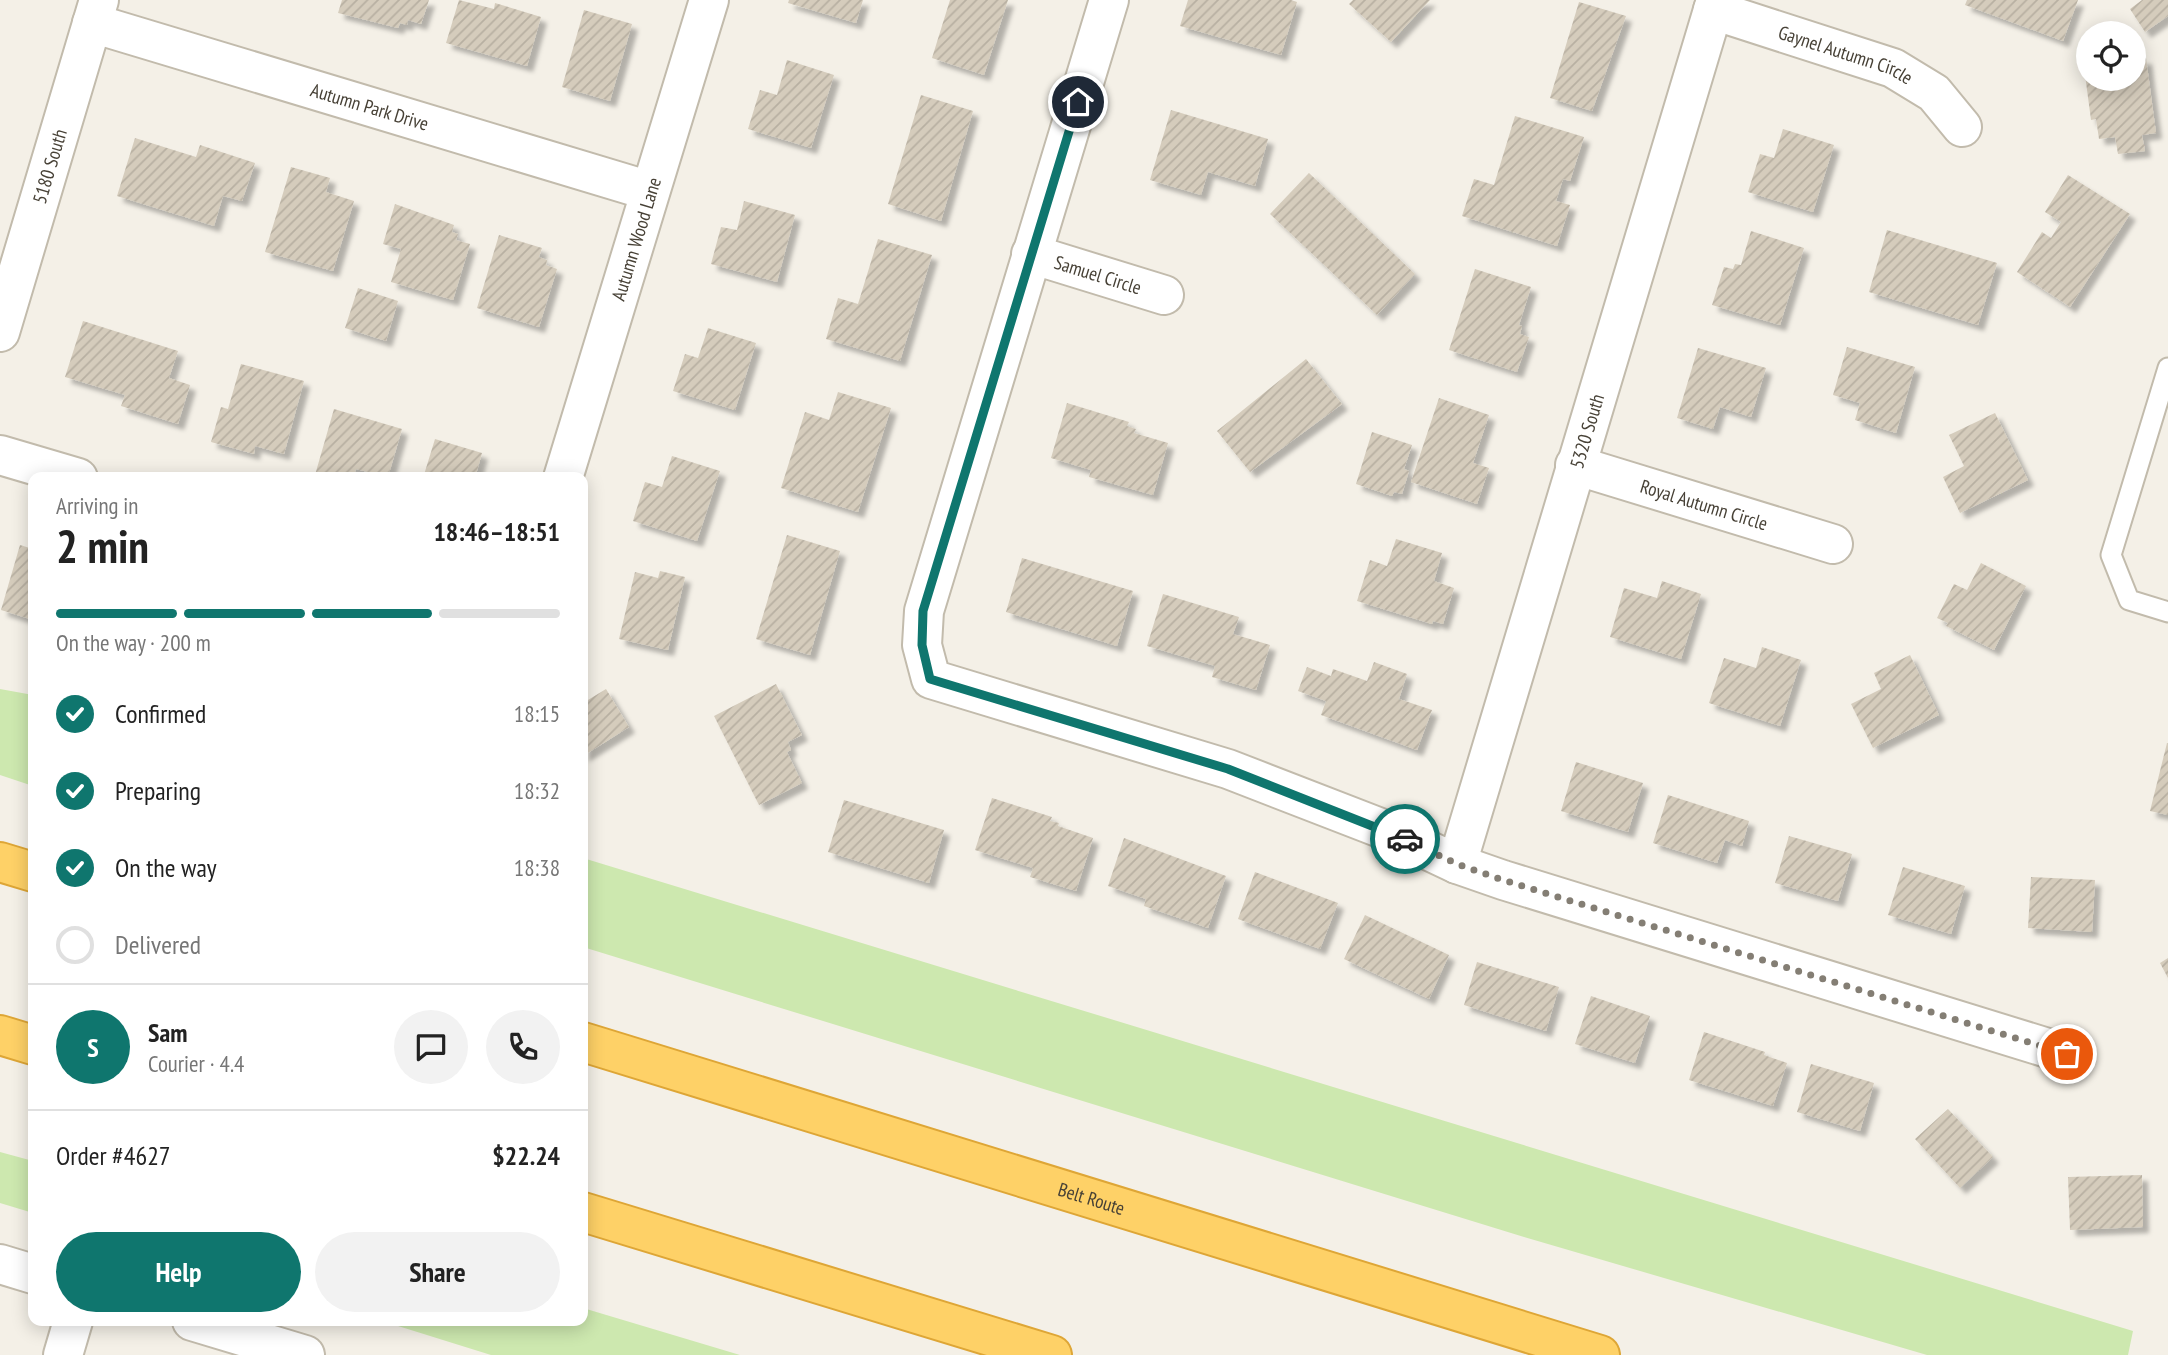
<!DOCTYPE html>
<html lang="en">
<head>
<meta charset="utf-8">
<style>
	:root { --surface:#fff; --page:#f2f2f2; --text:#222; --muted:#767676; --line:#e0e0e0; --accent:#0f766e }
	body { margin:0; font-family:"PT Sans Narrow",sans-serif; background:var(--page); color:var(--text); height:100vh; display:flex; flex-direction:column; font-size:26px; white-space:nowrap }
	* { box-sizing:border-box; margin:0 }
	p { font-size:23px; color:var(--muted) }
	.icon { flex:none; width:38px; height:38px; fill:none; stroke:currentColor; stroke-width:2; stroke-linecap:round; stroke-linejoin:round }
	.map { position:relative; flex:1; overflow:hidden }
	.details { position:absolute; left:28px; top:472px; width:560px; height:854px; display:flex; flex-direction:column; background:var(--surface); border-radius:14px; box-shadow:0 4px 18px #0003 }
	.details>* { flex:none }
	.controls { position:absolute; left:2076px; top:21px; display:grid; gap:14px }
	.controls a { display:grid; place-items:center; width:70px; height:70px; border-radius:50%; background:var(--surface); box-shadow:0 4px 18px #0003; font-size:35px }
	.pin { position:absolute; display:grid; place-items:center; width:60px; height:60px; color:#fff; margin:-30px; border:4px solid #fff; border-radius:50%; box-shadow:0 2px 7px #0007 }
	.courier { position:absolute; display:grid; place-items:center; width:70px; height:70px; margin:-35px; border:5px solid #0f766e; border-radius:50%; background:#fff; color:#222; box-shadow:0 2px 9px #0007 }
	.head em { font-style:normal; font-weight:600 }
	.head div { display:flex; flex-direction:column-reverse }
	.head { display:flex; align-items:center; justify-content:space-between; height:119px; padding:0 28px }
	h1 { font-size:46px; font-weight:600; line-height:52px }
	.bar { display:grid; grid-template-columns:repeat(4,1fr); gap:10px 7px; align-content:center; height:84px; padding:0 28px }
	.bar i { height:9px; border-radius:5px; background:var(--line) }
	.bar .active { background:var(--accent) }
	.bar p { grid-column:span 4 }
	.line { display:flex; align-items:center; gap:18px; padding:0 28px; border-top:2px solid var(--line) }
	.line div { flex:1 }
	.round { display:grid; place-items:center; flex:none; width:74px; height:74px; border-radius:37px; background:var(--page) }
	ol { padding:0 28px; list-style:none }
	li { display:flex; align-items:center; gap:21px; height:77px }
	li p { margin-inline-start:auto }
	li .icon { padding:7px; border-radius:50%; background:var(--accent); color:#fff; stroke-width:4 }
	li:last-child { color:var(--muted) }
	li i { width:38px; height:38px; border:4px solid var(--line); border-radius:50% }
	.primary-button { display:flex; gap:14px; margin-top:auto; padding:14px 28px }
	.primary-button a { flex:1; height:80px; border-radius:42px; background:var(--accent); color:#fff; font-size:28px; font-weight:600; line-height:80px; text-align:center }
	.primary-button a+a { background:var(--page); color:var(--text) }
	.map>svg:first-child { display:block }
</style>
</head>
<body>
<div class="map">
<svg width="2168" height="1355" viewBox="0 0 2168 1355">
	<defs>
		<pattern id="building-hatch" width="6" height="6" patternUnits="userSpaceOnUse" patternTransform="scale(1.75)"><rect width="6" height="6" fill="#d5ccbc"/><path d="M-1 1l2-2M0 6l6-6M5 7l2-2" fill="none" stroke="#b8b0a2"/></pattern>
		<filter id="shadow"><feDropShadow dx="6" dy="6" stdDeviation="2" flood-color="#0004"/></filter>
	</defs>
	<rect width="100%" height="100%" fill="#f4f0e7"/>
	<path fill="#cde8af" d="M0 689 33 695V786L0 775Z
		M583 858 2133 1331 2128 1355H1927L1524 1237 583 947Z
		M0 1152 33 1161V1213L0 1203Z
		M583 1308 740 1355H491L382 1321H583Z"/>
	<path fill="url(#building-hatch)" filter="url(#shadow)" d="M342 0H429L421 24 408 20 407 25 400 23 398 28 338 13Z
		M459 0 494 9 495 3 541 17 527 66 446 43Z
		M789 0H863L856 23 788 3Z
		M950 0H1008L984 75 932 58Z
		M1188 0H1291L1297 2 1281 55 1180 26Z
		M1353 0H1430L1391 42 1349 4Z
		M1967 0H2078L2063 41 1965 5Z
		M2142 0H2168V16L2145 32 2130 9Z
		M1579 2 1626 16 1592 111 1550 98Z
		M584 10 632 24 610 101 562 87Z
		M2146 58 2156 133 2142 135 2145 151 2118 154 2115 137 2099 139 2096 119 2091 120 2084 67 2088 66V79H2133V60Z
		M787 60 834 75 811 148 748 129 760 90 777 95Z
		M921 95 973 111 941 221 888 204Z
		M1171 110 1268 139 1255 186 1208 172 1201 195 1150 180Z
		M1515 116 1584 137 1570 181 1563 179 1556 201 1570 205 1557 246 1462 216 1474 179 1494 185Z
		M1783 129 1834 145 1813 212 1748 192 1760 154 1774 158Z
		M135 138 196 157 200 145 255 163 242 201 223 196 214 226 117 196Z
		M291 167 330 178 326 192 354 201 333 271 265 252Z
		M1309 173 1415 274 1377 315 1270 214Z
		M2068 175 2130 214 2070 307 2017 272 2042 232 2051 238 2061 222 2045 212Z
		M744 201 795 215 777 282 711 264 721 227 737 230Z
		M395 204 454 225 452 232 458 234 456 240 470 244 453 300 391 282 401 249 383 244Z
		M1887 230 1997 263 1978 325 1869 292Z
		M1751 231 1804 248 1780 325 1712 305 1724 267 1733 269 1735 264 1741 265Z
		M499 235 542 248 539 257 547 260 546 265 557 269 539 327 477 308Z
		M878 239 932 255 900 361 826 339 838 298 858 304Z
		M1475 269 1531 287 1519 325 1522 326 1520 334 1529 337 1517 372 1449 350Z
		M358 288 398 301 386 341 345 328Z
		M83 321 178 351 169 378 190 385 178 424 121 406 125 395 65 377Z
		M708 328 756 343 735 410 673 391 685 354 698 358Z
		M1847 347 1915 367 1896 433 1855 420 1860 403 1833 395Z
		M1698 348 1766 368 1751 417 1720 407 1713 429 1677 418Z
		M1306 359 1342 404 1250 472 1217 431Z
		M241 364 304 381 284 454 255 446 254 454 211 442 221 407 228 409Z
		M838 392 891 408 858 512 781 488 805 412 829 420Z
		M1439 398 1489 415 1473 463 1489 468 1477 504 1411 482Z
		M1067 403 1129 422 1127 426 1136 429 1134 433 1168 443 1153 495 1089 477 1091 470 1051 458Z
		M334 409 402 429 388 477 356 469 353 478 315 475Z
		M1995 413 2028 480 1960 513 1943 477 1964 466 1949 435Z
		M1372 432 1412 445 1404 469 1409 471 1402 494 1394 492 1392 496 1356 484Z
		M435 439 482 453 475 478H423Z
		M672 456 720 471 697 541 633 521 645 482 662 487Z
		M787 535 840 551 810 655 756 639Z
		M1396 539 1442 553 1434 581 1454 588 1443 624 1433 621 1432 624 1357 601 1370 560 1387 566Z
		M20 545 33 549V620L1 610Z
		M1022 558 1133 591 1117 646 1006 612Z
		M1981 563 2026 586 1994 650 1946 626 1948 623 1937 618 1954 584 1967 590Z
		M660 571 685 577 668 650 619 639 635 572 658 578Z
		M1662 581 1701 594 1681 659 1610 637 1624 588 1657 598Z
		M1163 594 1239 617 1233 634 1270 645 1256 690 1212 677 1215 666 1147 646Z
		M1762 647 1801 660 1780 726 1709 703 1724 658 1756 668Z
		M1910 655 1939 715 1873 748 1851 704 1881 689 1874 673Z
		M1374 662 1407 674 1399 699 1432 710 1417 750 1321 715 1326 701 1298 691 1307 667 1331 676 1333 669 1367 681Z
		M776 684 802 735 788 742 791 750 787 752 802 783 759 805 714 716Z
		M606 689 629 727 583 756V703Z
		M2167 743H2168V815L2150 811Z
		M1576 762 1643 783 1628 832 1561 811Z
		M1668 795 1749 821 1742 846 1725 840 1717 863 1653 843Z
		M992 798 1052 817 1050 821 1059 823 1058 826 1093 838 1076 891 1030 877 1033 868 975 850Z
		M844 800 944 830 929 883 828 852Z
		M1789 836 1852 854 1838 901 1775 883Z
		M1124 838 1226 876 1208 928 1144 906 1146 899 1108 886Z
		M1903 867 1965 886 1951 934 1888 915Z
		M1255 872 1338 903 1320 949 1238 919Z
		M2031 877 2095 880 2092 932 2028 928Z
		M1365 915 1449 955 1429 999 1344 959Z
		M2168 958V978L2160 963Z
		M1477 962 1559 987 1546 1031 1464 1005Z
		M1591 996 1650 1016 1635 1063 1575 1044Z
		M1704 1032 1765 1052 1764 1055 1787 1063 1773 1106 1689 1080Z
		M1811 1064 1874 1083 1860 1131 1797 1112Z
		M1948 1109 1993 1157 1960 1188 1915 1139Z
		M2142 1175 2143 1227 2070 1230 2068 1177Z"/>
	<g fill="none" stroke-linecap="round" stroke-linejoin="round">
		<defs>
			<path id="service" d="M2168 368 2111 555 2129 600 2168 612"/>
			<g id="minor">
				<path d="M1109 0 924 611 922 645 931 679 1228 769 1383 829 1457 864 1503 880 2067 1054"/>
				<path id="s1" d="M1713 10 1893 68 1934 93 1962 127"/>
				<path id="s2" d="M92 23 650 191"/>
				<path id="s3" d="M1031 254 1164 295"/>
				<path id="s4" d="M0 332 99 0"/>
				<path d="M0 455 78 478"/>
				<path id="s5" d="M1575 465 1833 544"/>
				<path id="s6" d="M563 478 709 0"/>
				<path id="s7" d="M1457 864 1716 0"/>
				<path d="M0 1264 33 1274"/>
				<path d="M192 1321 305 1355"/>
				<path d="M63 1355 73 1321"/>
			</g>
			<g id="motorway">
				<path d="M0 862 33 872"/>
				<path d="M0 1035 33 1045"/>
				<path id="s8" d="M583 1042 1600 1355"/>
				<path d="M583 1212 1052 1355"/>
			</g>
		</defs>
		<use href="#service" stroke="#c2bbac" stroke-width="23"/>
		<use href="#minor" stroke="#c2bbac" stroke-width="42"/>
		<use href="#motorway" stroke="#dea636" stroke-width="42"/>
		<use href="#service" stroke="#fff" stroke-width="19"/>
		<use href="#minor" stroke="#fff" stroke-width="38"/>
		<use href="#motorway" stroke="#fed167" stroke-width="38"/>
	</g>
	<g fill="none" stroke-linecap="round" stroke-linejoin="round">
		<path stroke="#847e74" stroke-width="7" stroke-dasharray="0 12.6" d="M1405 839 1457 864 1503 880 2067 1054"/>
		<path stroke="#0f766e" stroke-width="9" d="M1078 102 923 611 922 645 930 679 1228 769 1405 839"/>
	</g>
	<g text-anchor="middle" stroke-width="6" stroke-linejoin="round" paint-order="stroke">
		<g font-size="19" fill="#474136" stroke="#fff">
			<text dy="7" stroke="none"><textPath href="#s1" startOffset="140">Gaynel Autumn Circle</textPath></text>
			<text dy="7" stroke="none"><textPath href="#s2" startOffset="290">Autumn Park Drive</textPath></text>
			<text dy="7" stroke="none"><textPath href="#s4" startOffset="173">5180 South</textPath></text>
			<text dy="7" stroke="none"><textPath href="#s6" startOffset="250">Autumn Wood Lane</textPath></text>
			<text dy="7" stroke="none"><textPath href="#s3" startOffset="70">Samuel Circle</textPath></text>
			<text dy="7" stroke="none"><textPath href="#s7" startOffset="452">5320 South</textPath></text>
			<text dy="7" stroke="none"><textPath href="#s5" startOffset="135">Royal Autumn Circle</textPath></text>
			<text dy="7" stroke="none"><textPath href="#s8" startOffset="532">Belt Route</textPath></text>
		</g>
	</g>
</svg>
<div class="controls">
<a><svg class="icon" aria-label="locate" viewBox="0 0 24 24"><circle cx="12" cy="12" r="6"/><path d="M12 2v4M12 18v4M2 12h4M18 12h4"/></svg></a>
</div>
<div class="pin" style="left:2067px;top:1054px;background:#ea580c"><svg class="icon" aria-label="bag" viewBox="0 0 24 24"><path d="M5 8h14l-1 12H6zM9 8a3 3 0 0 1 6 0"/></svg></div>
<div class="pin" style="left:1078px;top:102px;background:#1f2937"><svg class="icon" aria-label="home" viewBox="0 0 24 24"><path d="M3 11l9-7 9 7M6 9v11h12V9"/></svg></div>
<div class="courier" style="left:1405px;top:839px"><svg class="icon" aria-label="car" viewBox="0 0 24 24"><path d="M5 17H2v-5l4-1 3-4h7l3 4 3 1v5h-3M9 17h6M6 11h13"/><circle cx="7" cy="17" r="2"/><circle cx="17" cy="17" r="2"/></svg></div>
<section class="details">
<div class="head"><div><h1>2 min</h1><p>Arriving in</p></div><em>18:46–18:51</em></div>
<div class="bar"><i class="active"></i><i class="active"></i><i class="active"></i><i></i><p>On the way · 200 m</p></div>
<ol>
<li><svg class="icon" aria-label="check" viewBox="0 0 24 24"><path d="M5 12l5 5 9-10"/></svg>Confirmed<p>18:15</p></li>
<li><svg class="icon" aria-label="check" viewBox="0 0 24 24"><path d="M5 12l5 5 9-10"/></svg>Preparing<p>18:32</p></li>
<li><svg class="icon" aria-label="check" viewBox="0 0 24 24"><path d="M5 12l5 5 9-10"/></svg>On the way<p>18:38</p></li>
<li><i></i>Delivered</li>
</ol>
<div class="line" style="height:126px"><b class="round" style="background:var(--accent);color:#fff">S</b><div><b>Sam</b><p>Courier · 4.4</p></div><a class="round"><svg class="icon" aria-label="chat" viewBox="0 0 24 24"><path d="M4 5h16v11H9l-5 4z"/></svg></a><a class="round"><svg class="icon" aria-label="phone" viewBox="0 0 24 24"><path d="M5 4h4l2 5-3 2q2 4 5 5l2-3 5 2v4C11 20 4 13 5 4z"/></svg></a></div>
<div class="line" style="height:91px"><div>Order #4627</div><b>$22.24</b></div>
<div class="primary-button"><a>Help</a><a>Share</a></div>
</section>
</div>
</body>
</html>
